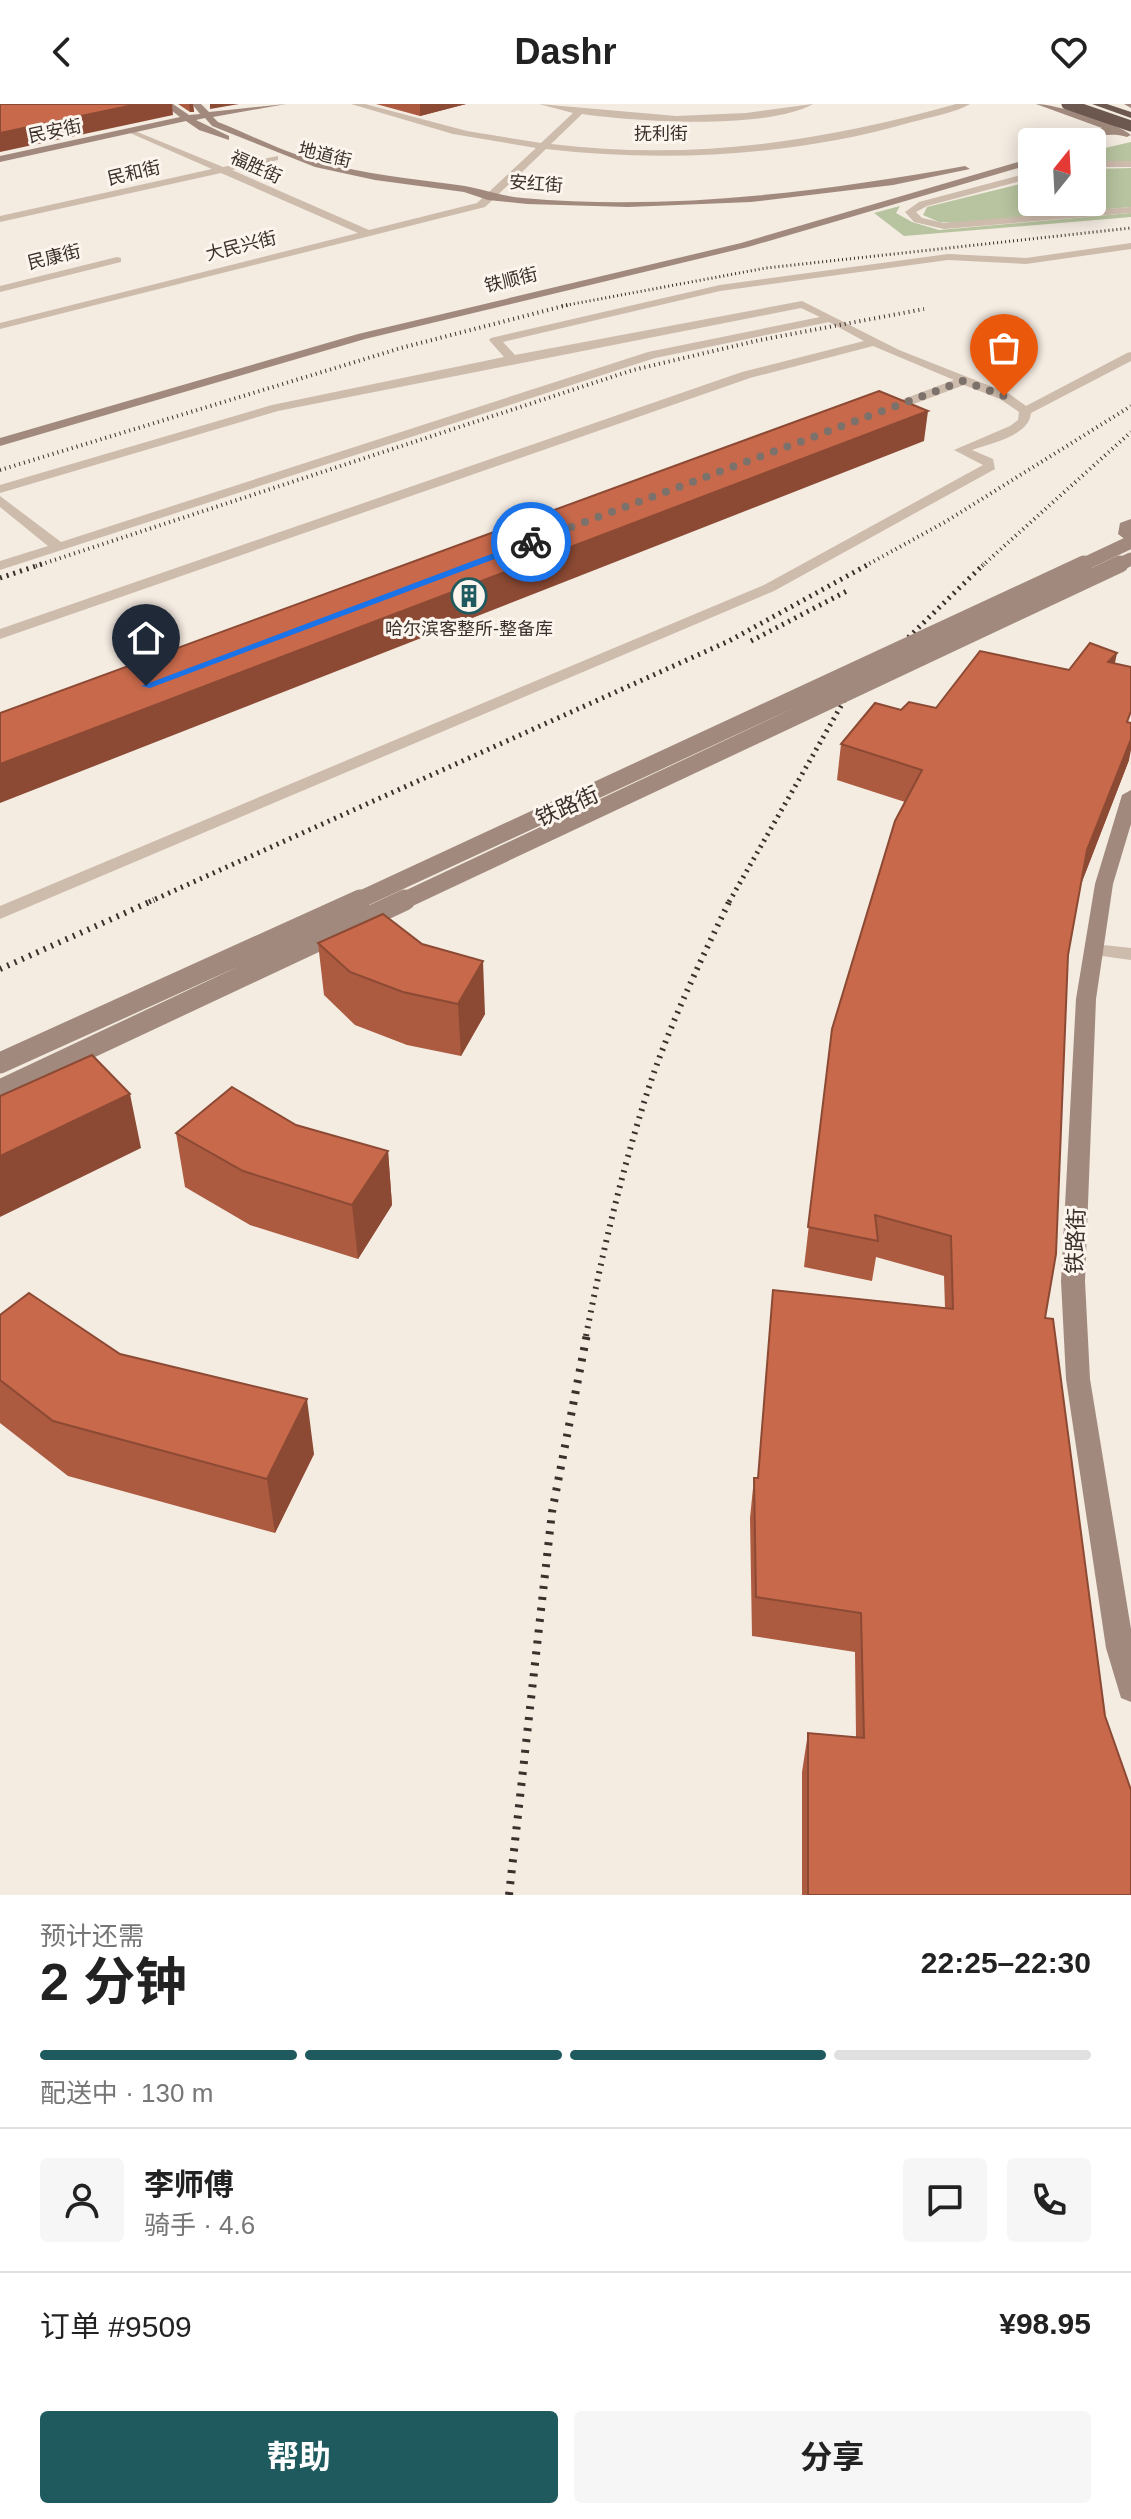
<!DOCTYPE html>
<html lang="zh">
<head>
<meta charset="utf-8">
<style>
	:root { --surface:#fff; --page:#f6f6f6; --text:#222; --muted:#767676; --line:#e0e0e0; --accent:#1f5a5e }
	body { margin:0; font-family:Arial,"Noto Sans SC",sans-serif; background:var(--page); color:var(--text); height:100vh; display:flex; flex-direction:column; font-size:30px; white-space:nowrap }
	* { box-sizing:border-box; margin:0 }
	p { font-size:26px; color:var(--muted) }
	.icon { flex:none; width:44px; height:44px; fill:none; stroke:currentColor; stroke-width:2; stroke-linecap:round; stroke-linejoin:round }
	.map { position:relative; height:1791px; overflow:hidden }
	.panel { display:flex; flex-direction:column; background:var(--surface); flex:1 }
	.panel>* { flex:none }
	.needle { width:52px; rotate:18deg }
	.controls { position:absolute; left:1018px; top:24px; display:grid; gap:16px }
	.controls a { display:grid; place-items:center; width:88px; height:88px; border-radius:8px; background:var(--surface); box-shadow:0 4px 20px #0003; font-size:40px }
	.pin { position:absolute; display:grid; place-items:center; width:68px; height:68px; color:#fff; margin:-82px -34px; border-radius:50% 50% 50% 0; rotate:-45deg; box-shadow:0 0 8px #0007 }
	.pin .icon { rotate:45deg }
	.courier { position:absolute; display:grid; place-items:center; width:80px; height:80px; margin:-40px; border:6px solid #1a73e8; border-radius:50%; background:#fff; color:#222; box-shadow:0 2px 10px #0007 }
	.headline em { font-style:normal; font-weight:700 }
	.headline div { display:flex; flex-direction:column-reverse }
	.headline { display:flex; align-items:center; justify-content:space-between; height:136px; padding:0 40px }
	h1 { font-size:52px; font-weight:700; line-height:60px }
	.bar { display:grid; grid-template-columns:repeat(4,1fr); gap:12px 8px; align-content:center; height:96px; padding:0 40px }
	.bar i { height:10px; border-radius:6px; background:var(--line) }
	.bar .active { background:var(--accent) }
	.bar p { grid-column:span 4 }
	.line { display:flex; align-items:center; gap:20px; padding:0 40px; border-top:2px solid var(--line) }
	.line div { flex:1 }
	.round { display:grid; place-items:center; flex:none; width:84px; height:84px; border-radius:8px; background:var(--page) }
	.action { display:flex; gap:16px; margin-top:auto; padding:16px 40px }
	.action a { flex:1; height:92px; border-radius:8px; background:var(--accent); color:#fff; font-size:32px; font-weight:700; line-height:92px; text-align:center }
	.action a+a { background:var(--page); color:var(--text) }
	header { display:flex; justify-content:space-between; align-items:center; height:104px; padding:0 40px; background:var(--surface); font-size:36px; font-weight:700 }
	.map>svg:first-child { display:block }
</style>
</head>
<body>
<header><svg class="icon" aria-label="back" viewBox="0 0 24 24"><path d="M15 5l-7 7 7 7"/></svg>Dashr<svg class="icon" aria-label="heart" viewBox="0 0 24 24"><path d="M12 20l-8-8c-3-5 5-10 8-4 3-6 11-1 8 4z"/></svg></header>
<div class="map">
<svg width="1131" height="1791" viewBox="0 0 1131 1791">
	<rect width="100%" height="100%" fill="#f4ebe1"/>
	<path fill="#b8c4a0" d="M1131 38V59L1092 58V47Z
		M1131 64V103L955 119 939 118 923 111 927 103 1032 77V98H1092V65Z
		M900 102 896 109 912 118 939 126 1131 109V113L904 132 874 109Z"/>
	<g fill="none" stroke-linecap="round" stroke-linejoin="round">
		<path fill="#cdbbac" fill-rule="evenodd" d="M1092 57H1131V63H1092Z
			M1032 68V74L927 102 916 108 922 114 944 119 1131 103V109L944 125 914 118 905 108 919 98Z
			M1131 139V145L1026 160 948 156 720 187 503 238 515 251 802 197 899 246 1008 289 1026 302 1127 249 1131 248V257L1031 309C1029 332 991 339 972 346L993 355 995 365 774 487 0 815V802L764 481 983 361 954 346 1010 322 1018 316 1019 308 1000 295 964 281 885 311H877V305L954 276 873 242 750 274 0 535V525L742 268 864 237 829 218 655 254 0 466V457L48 442 0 403V392L61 438 648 248 820 213 801 204 278 307 0 389V381L272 301 504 253 489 236 491 234 720 181 948 150 1026 154Z"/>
		<path fill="#cdbbac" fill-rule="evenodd" d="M351 0H365L467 27 541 39 573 9 539 0 676 12 746 9 813 0C765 26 638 18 582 10L551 40C693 57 820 38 956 0H970C954 9 931 13 912 18 795 52 666 59 546 45L485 103 0 225V219L358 129 221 69 0 118V112L212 65 130 29V25L223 63 278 52V56L232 66 369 126 477 99 536 44 453 30Z
			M117 153 121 154V158L0 188V182Z
			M1094 840 1131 844V856L1087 850 1084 846Z"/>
		<path fill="#a18a7d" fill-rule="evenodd" d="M163 0H173L189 11 200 10 192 0H201L209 8 286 0 213 13 218 18C251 31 285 49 320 58 365 70 412 75 458 81 480 84 500 92 523 94 670 107 821 88 965 62L970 65 893 81 751 98 628 103 527 100 488 96 464 88 375 76 315 63 212 22 205 14 196 16 229 32V36L199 26 186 17 0 58V52L180 13Z
			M1036 0C1055 0 1118 19 1131 31L1127 33C1104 26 1088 38 1064 38L1102 24Z
			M1124 0H1131V4Z
			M1032 54V60L748 143 365 235 0 342V334L358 230 741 139Z
			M1131 415V440L1118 430 1120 419Z
			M1131 686V720L1113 780 1096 895 1085 1177 1090 1275 1131 1525V1598L1121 1594 1106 1544 1066 1275 1061 1177 1076 895 1095 780 1122 691Z"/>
		<path fill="#6c584f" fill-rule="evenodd" d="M1092 0H1107L1131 8V14Z"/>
		<path stroke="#3b302b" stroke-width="3" stroke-dasharray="1 3" stroke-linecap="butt" d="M562 202 766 164 1131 124"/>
		<path stroke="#3b302b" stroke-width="4" stroke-dasharray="1 4" stroke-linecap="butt" d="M0 366 401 244 571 200
			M36 462 633 266 760 236 924 205
			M865 462 945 418 1131 302
			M982 462 1131 328"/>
		<path stroke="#3b302b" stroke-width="5" stroke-dasharray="2 5" stroke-linecap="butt" d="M0 474 42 460
			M751 537 847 487
			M149 798 729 537 869 460
			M729 798 845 595 984 460"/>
		<path stroke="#3b302b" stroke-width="6" stroke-dasharray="2 6" stroke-linecap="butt" d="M0 865 154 796
			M586 1232C601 1155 619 1079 642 1005 664 932 697 864 730 796"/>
		<path stroke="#3b302b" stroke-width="8" stroke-dasharray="3 8" stroke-linecap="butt" d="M509 1791 552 1408 587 1230"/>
		<path stroke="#a18a7d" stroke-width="13" d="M1080 462 1131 438
			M1116 462 1131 455"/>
		<path stroke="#a18a7d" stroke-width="17" d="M355 798 1084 460
			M401 798 1120 460"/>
		<path stroke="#a18a7d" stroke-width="21" d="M0 959 360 796
			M0 986 405 796"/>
		<path stroke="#6c584f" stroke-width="11" d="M1067 0 1131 22"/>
	</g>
	<path fill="#ac5a40" d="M178 0H193L194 8H190Z
		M376 0H466L420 12Z
		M1114 559 1129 656 1081 780 1068 851 1045 1214 1131 1791H802V1668L808 1629 856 1633 855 1548 752 1532 750 1414 754 1374H758L773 1186 945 1204 944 1172 876 1153 872 1177 804 1163 832 925 905 698 837 676 841 640 901 606 936 604 1069 566Z
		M318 839 485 910 461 952 407 941 355 921 324 891Z
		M296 1021 388 1047 392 1101 358 1155 250 1121 185 1083 176 1029Z
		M0 1211 120 1250 314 1350 275 1429 68 1372 0 1319Z"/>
	<path fill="#8c4a34" d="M138 0H172L173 11 0 48V29Z
		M189 0H193L194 8H190Z
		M210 0H239L210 5Z
		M420 0H466L420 12Z
		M928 307 924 337 0 699V660Z
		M1117 549 1110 583 1108 558Z
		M1131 635V646L1129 656 1080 783 1087 746Z
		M483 857 485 910 461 952 458 900Z
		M130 990 141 1044 0 1113V1052Z
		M388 1047 392 1101 358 1155 352 1101Z
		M307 1295 314 1350 275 1429 267 1375Z"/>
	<path fill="#c8694b" stroke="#8c4a34" stroke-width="2" d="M0 0H138L0 29Z
		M879 287 928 307 0 660V609Z
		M1090 539 1117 549 1108 558 1131 563V607L1127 618 1131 619V635L1087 746 1068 851 1056 1150 1045 1214 1053 1215 1105 1612 1131 1686V1791H808V1629L864 1634 861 1509 756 1493 754 1374H758L773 1186 953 1205 951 1132 875 1111 878 1137 808 1123 832 925 895 717 922 666 841 640 875 599 901 606 909 598 936 604 980 547 1069 566Z
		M383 810 422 840 483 857 458 900 403 888 350 868 318 839Z
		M92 951 130 990 0 1052V992Z
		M232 983 296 1021 388 1047 352 1101 243 1067 176 1029Z
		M29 1189 120 1250 307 1295 267 1375 53 1317 0 1276V1211Z"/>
	<path fill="#1a73e8" d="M531 435 535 440 150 584 141 582Z"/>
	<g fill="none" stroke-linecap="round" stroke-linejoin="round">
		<path stroke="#7c716b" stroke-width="8" stroke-dasharray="0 14.4" d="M531 438 963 277 1004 292"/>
	</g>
	<defs>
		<symbol id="building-ring" viewBox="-11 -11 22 22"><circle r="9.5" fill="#fbf5ee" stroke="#1f5a5e" stroke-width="1.5"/><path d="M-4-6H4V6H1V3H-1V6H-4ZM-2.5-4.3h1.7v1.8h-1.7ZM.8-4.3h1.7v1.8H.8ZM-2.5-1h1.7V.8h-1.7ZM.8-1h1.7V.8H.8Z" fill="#1f5a5e"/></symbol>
	</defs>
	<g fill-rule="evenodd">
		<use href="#building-ring" x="449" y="472" width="40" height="40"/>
	</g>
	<g text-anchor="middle" stroke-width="6" stroke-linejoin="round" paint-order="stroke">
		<g font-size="18" fill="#3b302b" stroke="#fbf5ee">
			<text transform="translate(55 27) rotate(-12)" y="6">民安街</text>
			<text x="661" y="36">抚利街</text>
			<text transform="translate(325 51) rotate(14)" y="6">地道街</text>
			<text transform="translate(256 63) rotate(24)" y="6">福胜街</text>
			<text transform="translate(134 69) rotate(-13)" y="6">民和街</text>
			<text transform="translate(536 80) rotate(4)" y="6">安红街</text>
			<text transform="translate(241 142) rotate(-14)" y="6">大民兴街</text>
			<text transform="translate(54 153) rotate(-14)" y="6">民康街</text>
			<text transform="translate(511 176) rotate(-14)" y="6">铁顺街</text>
		</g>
		<g font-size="18" fill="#3b302b" stroke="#fbf5ee">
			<text x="469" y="531">哈尔滨客整所-整备库</text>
		</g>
		<g font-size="22" fill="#3b302b" stroke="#fbf5ee">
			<text transform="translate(567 702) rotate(-24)" y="8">铁路街</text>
			<text transform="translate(1075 1137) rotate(-88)" y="8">铁路街</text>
		</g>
	</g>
</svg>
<div class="controls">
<a><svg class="needle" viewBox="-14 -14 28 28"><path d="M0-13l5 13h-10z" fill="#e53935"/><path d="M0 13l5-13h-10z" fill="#767676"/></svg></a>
</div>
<div class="pin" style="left:1004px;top:292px;background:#ea580c"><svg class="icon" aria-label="bag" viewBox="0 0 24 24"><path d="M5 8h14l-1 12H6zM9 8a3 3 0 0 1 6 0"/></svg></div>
<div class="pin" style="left:146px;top:582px;background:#1f2937"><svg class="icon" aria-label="home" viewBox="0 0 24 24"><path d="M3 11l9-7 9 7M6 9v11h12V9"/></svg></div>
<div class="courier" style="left:531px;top:438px"><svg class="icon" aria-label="bike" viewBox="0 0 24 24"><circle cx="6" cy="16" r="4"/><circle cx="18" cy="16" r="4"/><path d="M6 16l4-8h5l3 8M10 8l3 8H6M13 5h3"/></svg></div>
</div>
<section class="panel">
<div class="headline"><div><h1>2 分钟</h1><p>预计还需</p></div><em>22:25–22:30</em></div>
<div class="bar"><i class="active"></i><i class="active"></i><i class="active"></i><i></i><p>配送中 · 130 m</p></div>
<div class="line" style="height:144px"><a class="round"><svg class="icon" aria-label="person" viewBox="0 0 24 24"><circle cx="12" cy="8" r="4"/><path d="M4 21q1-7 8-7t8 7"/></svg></a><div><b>李师傅</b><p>骑手 · 4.6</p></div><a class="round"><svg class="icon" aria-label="chat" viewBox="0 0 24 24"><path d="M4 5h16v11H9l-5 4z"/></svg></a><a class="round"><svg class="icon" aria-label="phone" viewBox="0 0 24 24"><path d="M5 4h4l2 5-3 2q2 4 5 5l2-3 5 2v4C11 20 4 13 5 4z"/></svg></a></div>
<div class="line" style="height:104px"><div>订单 #9509</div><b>¥98.95</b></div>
<div class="action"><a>帮助</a><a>分享</a></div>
</section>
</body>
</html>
